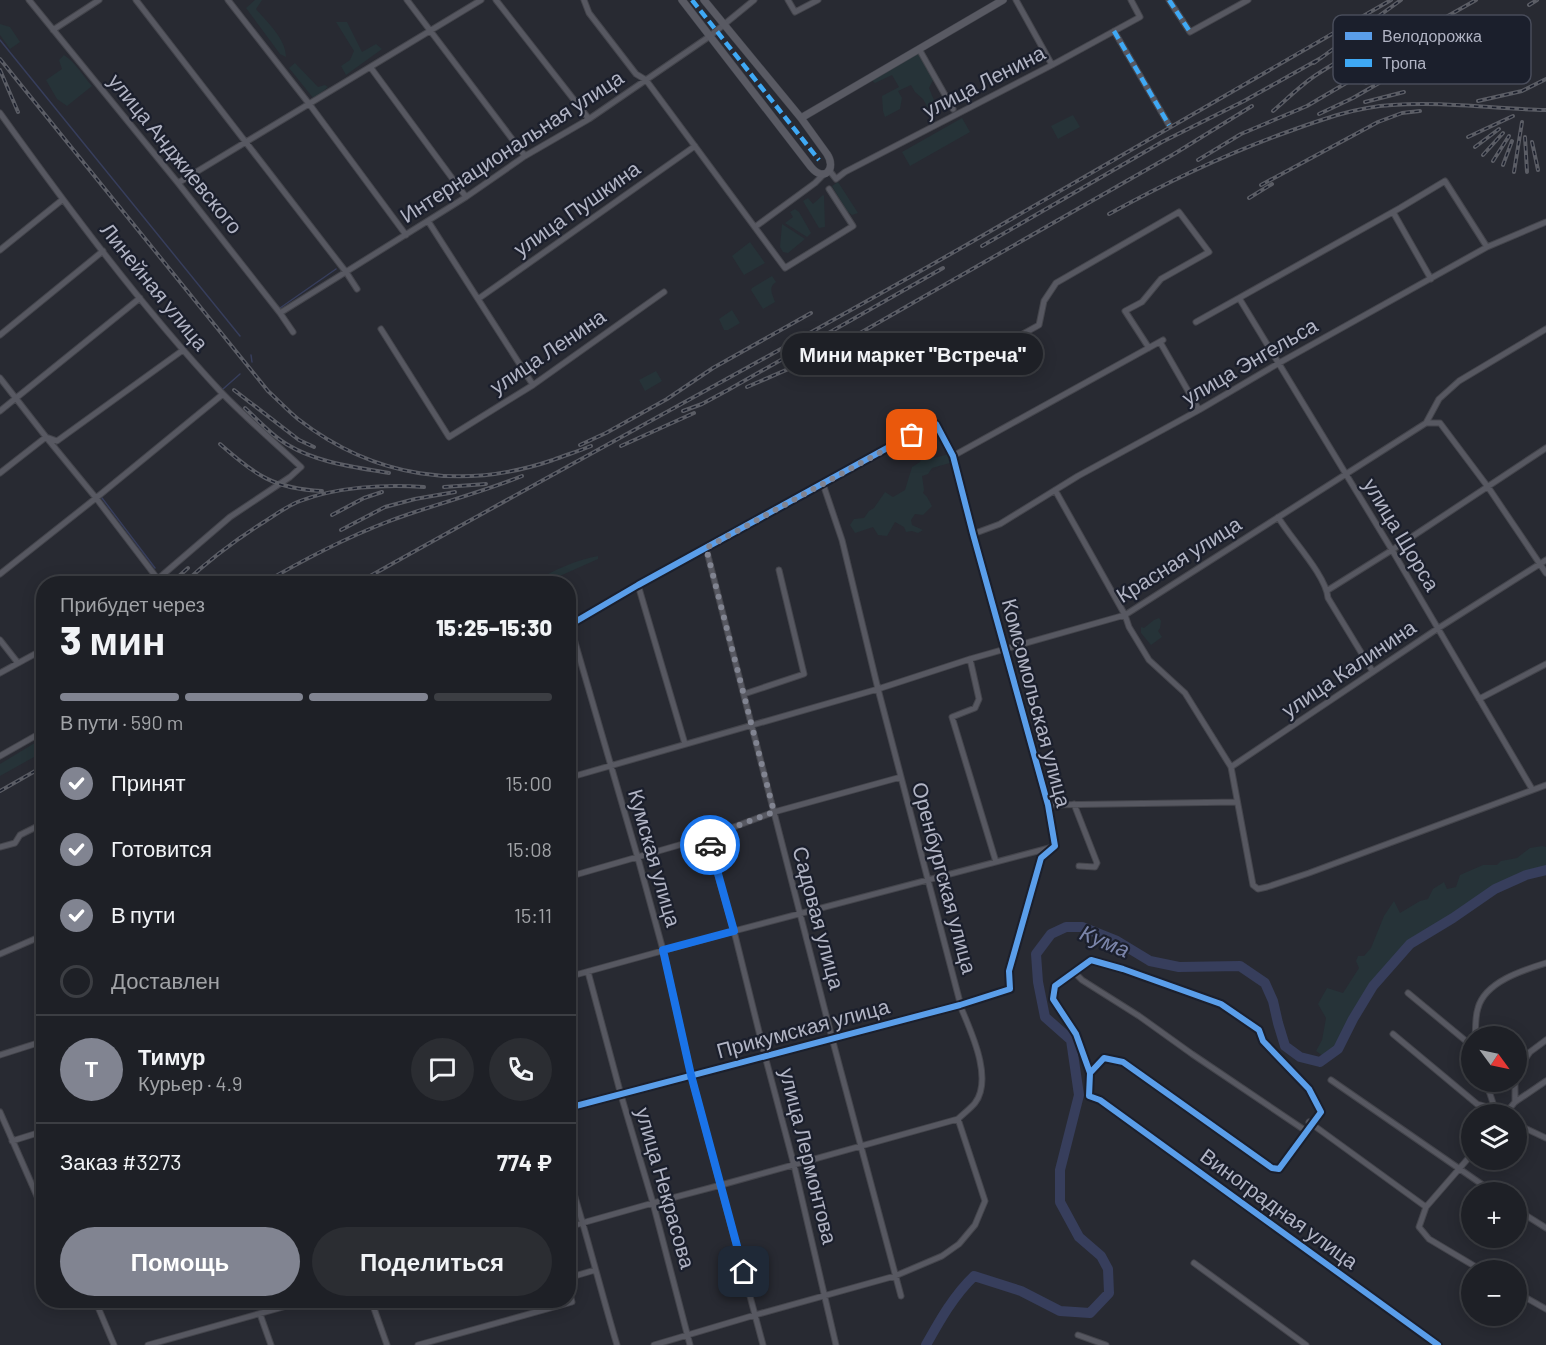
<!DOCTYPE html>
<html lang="ru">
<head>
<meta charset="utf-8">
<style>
	:root { --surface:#1e2026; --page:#2b2d32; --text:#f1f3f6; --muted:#a1a3a7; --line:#3c3e43; --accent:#818491 }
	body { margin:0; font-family:Barlow,sans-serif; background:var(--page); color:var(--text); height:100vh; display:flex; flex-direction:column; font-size:22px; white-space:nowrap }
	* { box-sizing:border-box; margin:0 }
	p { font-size:20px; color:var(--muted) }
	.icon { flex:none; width:33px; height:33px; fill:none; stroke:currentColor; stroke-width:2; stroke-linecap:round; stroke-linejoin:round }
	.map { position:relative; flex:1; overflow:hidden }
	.panel { position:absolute; left:36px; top:576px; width:540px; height:732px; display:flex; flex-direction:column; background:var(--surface); border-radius:24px; box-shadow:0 3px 15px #0003,0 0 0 2px var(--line) }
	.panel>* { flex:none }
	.needle { width:39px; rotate:123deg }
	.tools { position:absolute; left:1461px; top:1026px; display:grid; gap:12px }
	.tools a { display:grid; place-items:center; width:66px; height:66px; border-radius:50%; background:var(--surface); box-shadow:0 3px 15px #0003,0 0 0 2px var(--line); font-size:30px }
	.pin { position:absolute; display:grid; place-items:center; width:51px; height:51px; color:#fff; margin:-26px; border-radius:12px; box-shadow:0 3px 9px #0006 }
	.courier { position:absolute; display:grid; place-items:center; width:60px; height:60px; margin:-30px; border:4px solid #1a73e8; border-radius:50%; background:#fff; color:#222; box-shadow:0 2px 8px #0007 }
	.bubble { position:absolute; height:42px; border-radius:21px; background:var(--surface); box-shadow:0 3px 15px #0003,0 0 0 2px var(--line); font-size:20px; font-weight:800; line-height:42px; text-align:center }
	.head em { font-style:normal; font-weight:800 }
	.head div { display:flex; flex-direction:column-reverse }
	.head { display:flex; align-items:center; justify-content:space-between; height:102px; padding:0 24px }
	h1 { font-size:39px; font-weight:800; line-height:45px }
	.bar { display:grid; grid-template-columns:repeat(4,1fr); gap:9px 6px; align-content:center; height:72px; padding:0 24px }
	.bar i { height:8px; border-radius:4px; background:var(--line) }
	.bar .active { background:var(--accent) }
	.bar p { grid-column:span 4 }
	.line { display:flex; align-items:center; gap:15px; padding:0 24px; border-top:2px solid var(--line) }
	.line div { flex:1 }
	.round { display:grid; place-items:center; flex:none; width:63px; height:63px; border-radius:32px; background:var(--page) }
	ol { padding:0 24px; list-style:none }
	li { display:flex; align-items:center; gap:18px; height:66px }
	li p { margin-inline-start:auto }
	li .icon { padding:6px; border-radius:50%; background:var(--accent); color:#fff; stroke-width:4 }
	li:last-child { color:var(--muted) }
	li i { width:33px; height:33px; border:3px solid var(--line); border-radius:50% }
	.cta { display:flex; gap:12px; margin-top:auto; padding:12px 24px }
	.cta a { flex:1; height:69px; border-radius:36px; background:var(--accent); color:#fff; font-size:24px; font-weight:800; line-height:69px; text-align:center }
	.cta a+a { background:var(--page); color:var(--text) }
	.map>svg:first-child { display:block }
</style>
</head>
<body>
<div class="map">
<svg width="1546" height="1345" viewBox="0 0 1546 1345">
	<rect width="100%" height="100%" fill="#282a32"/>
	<path fill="#263338" d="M255 0H262L256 9C267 22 286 39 286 57L280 54 246 8Z
		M336 22H347L362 52 376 44 382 49 346 75 341 66 350 60 354 51Z
		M0 24 10 27 20 42 10 49 0 35Z
		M919 50 934 78 929 88 938 110 931 114 923 99 915 92 911 85 898 91 902 98 900 109 885 117 883 111 882 96 899 87 892 75 875 83 870 79Z
		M64 55C76 63 83 76 92 86L67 106 57 99 46 80 62 69 59 60Z
		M295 63 318 87 325 85 328 87 314 99 289 68Z
		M1073 115 1080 127 1058 139 1051 126Z
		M962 118 970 132 910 166 902 152Z
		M838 182 858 213 852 215 847 211 832 186Z
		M823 195 824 196 825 227 819 228 803 201 808 198 813 204Z
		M795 209 799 212 811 233 807 237 785 223 793 217 790 212Z
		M782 224 805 239 788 253 783 252 780 247Z
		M750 242 765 263 744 275 732 256Z
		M772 276 776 282C768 287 772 294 775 302L763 309 751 290 752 288Z
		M732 310 740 323 728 330H724L719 319Z
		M656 371 662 381 645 391 639 380Z
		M929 453 934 458 949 454 950 463 932 468 928 474 922 476 924 490 923 493 927 497 932 506 923 515 915 514 911 520 912 525 923 530 918 533 912 531 906 532 904 527 895 522 887 536 878 535 873 527 855 533 850 525 854 519 864 518 869 511 874 508 885 492 893 497 905 490 912 467 920 462 923 455Z
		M598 556V559L544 583H534C552 570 577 560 598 556Z
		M1159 618 1161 621 1160 628 1158 631 1162 637 1151 645 1141 633V627L1144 628 1154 620Z
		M43 738V750L34 757 0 776V764Z
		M1542 846 1546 847V866L1524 872 1494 886 1407 943 1370 984 1351 1016 1336 1046 1323 1056 1316 1051 1322 1040 1326 1018 1318 1004 1327 988 1343 993 1359 968 1356 961 1358 956H1364L1371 948 1384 916 1394 901 1400 913 1420 901 1428 899 1433 889 1444 882 1447 889 1456 887 1460 875 1483 865H1497L1501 861 1517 858 1530 848Z"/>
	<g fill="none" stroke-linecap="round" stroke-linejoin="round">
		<path stroke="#373e5c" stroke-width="1.5" d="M0 40 240 336
			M280 308 336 269
			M251 355 252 362
			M223 389 240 374
			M102 498 155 568"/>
		<path stroke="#373e5c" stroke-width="10" d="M926 1345C940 1320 954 1295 974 1276L1021 1291 1060 1311 1090 1313 1109 1293 1108 1269 1101 1256 1079 1237 1060 1202V1170L1079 1095 1071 1040 1045 1017 1038 982 1036 954 1051 934 1066 927H1082L1117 941 1150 961 1179 967 1240 966 1265 983 1273 1001 1278 1023 1285 1046 1300 1057 1320 1062 1338 1049 1353 1019 1373 986 1410 944 1453 918 1495 889 1526 875 1546 870"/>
		<defs>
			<path id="minor" d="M29 0 178 183 280 313 293 332
				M136 0 346 272 357 289
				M228 0 310 105 406 235
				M407 0 525 156
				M496 0 589 119
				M584 0 589 13 636 74 646 80 785 268 853 226 829 189
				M788 0 795 12 818 0
				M1016 0 1052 65
				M1169 0 1190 32 1248 0
				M53 30 99 0
				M1114 31 1169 125
				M919 49 953 109
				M371 68 466 197
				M0 113C69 209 140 305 221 392 246 418 274 442 301 467L290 477 230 517 152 584
				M829 170 836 179 845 172 1052 65 1140 17 1131 0
				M178 183 481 0
				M1393 212 1431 279
				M428 221 533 385
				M755 227 815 183 824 174
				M0 250 62 200
				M1239 298 1392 550 1532 789
				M478 299 695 146
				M280 313 466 197 525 156 589 119 710 36 754 0
				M1196 322 1400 208 1445 181 1487 247
				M381 329 449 437 533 385 664 292
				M0 335 103 251
				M1160 342 1199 410
				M980 358 1039 325 1044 301 1056 283 1179 212 1209 252 1161 279 1142 302 1125 311 1149 348
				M0 378 46 437 96 498 157 578
				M0 411 140 298
				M1426 423H1440L1488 487 1546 573
				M953 456 1163 340
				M0 473 46 437 57 441 183 350
				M1055 490 1125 615 1129 627 1149 660 1185 693 1231 767 1253 885 1258 889 1267 887 1309 873 1546 785
				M1278 517C1291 539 1326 575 1328 598L1373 672
				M973 534 1000 524 1078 476 1199 410 1279 363 1487 247 1546 222
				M706 548 832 1038 901 1296
				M0 574 96 498 223 394
				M638 585 685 744
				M1328 590 1392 550 1546 448
				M570 625 639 862 663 950 691 1075 763 1345
				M568 626 638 585 929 425 936 424 953 456 973 534 1048 805 1055 846 1041 858 1009 971 1010 989 960 1005 568 1108
				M0 640 18 663
				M970 659 979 699 975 708 952 717 996 862
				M0 673 44 649
				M744 694 804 674 779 570
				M1479 699 1546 664
				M0 756 44 731
				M1231 767 1437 629 1546 560
				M568 778 878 689 970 659 1125 615 1426 423 1439 399 1459 381 1546 329
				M1074 804 1097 863 1095 867 1079 866
				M1048 805 1237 802
				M707 837 734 931 765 1056 794 1165 836 1345
				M0 847 15 843 20 835 44 823
				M568 877 707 837 774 812 901 777
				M0 954 44 935
				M588 972 621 1095 653 1203 690 1345
				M1074 972 1082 980 1139 1016 1192 1054 1306 1131
				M568 977 734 931 1053 847
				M1408 993 1472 1046
				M1393 1034 1477 1104 1495 1109
				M1475 1036C1476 1027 1475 1017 1478 1008 1485 982 1523 970 1546 963
				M0 1055 44 1041
				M1516 1072 1530 1052 1546 1040
				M1090 1073 1104 1058 1123 1062 1272 1168 1279 1169 1321 1112 1309 1089 1263 1041 1259 1030 1221 1004 1123 969 1091 960 1055 986 1053 999 1076 1034 1090 1073 1089 1096 1100 1100 1438 1345
				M1331 1080 1493 1192
				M1486 1082 1495 1109 1498 1114
				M1515 1082V1102
				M0 1112 44 1212
				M1505 1114 1515 1102 1546 1081
				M1309 1122 1426 1207 1419 1227 1429 1239 1481 1270
				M1516 1124 1546 1138
				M12 1141 44 1131
				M568 1174C586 1231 600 1288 617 1345
				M1426 1207 1472 1154
				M1516 1209 1546 1228
				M568 1227 653 1203 721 1185 958 1119
				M1194 1263 1306 1345
				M568 1278 595 1270
				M1516 1292 1546 1309
				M95 1300 114 1345
				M371 1300 387 1345
				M260 1314 271 1345
				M1078 1335 1106 1345
				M148 1345 308 1300
				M418 1345 572 1302 568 1286
				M654 1345 755 1315 895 1276 942 1256 959 1244 975 1225 985 1201 958 1119C963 1114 970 1109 975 1103 993 1079 972 1034 962 1010L878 689 842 540 823 484"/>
			<path id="major" d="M682 0 811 167C824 183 837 169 827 154L801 118 704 0
				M801 118 1003 0"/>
		</defs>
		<use href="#minor" stroke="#44454c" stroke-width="7"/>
		<use href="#major" stroke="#45474f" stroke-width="8"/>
		<use href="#minor" stroke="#575861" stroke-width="5"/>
		<use href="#major" stroke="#595a63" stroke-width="7"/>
		<defs>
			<path id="rail" d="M1529 5 1537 0
				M1419 42 1461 21
				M0 59 268 391C278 400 287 410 298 419 374 478 462 491 553 460 566 455 579 451 591 446
				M1314 63 1401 0
				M0 70 18 112
				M1366 83 1420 51
				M1478 101 1522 91 1546 79
				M1365 102 1404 92
				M1273 111C1287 99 1301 85 1316 75 1349 53 1385 38 1423 27
				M1319 114 1353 98 1379 83
				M1468 137 1513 116
				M1525 137 1527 172
				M1532 142 1538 170
				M1475 147 1499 129
				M1483 155 1503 133
				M1198 160 1241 134 1307 106 1353 79 1372 69 1425 29 1476 0
				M1493 161 1509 136
				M1503 165 1512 141
				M1514 172 1522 122
				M1261 185 1378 122 1402 113 1420 111
				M1249 198 1272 184
				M1109 214C1169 181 1225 154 1290 131 1323 119 1357 107 1392 105 1443 101 1495 109 1546 110
				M982 246 1162 142 1244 101 1321 58
				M747 387 825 353 1174 154 1252 106
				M234 390 299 440 314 447
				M245 408C259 421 272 436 288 445 318 463 355 467 389 473
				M683 411 702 404 728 390 943 268
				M220 444C255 475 274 489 322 491
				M580 445 606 433 667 399 713 368 811 313
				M621 446 694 413
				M444 487 486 484
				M332 515 364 498 382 492
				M341 530 385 507 415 499 455 492
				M170 584 188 568
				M183 584C208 561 235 540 264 522 275 515 287 506 300 501 337 487 384 484 424 487
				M262 584C303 560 343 539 387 522 431 505 478 494 522 476
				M356 584C557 471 761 362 961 248 1105 166 1247 82 1391 0
				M0 791 44 766"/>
		</defs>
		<use href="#rail" stroke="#5b5d65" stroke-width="4"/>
		<use href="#rail" stroke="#1b1f2c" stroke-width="1.5" stroke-dasharray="4.5" stroke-linecap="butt"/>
		<path stroke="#3fa9f5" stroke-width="4.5" stroke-dasharray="9 4.5" stroke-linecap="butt" d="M692 0 819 160
			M1169 0 1190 32
			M1114 31 1169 125"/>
		<defs>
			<path id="cycleway" d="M568 626 638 585 929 425 936 424 953 456 973 534 1048 805 1055 846 1041 858 1009 971 1010 989 960 1005 568 1108
				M1090 1073 1104 1058 1123 1062 1272 1168 1279 1169 1321 1112 1309 1089 1263 1041 1259 1030 1221 1004 1123 969 1091 960 1055 986 1053 999 1076 1034 1090 1073 1089 1096 1100 1100 1438 1345"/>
		</defs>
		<use href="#cycleway" stroke="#1b1f2c" stroke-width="10"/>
		<use href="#cycleway" stroke="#5a9eea" stroke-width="6"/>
	</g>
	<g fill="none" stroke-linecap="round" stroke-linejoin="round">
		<path stroke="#818491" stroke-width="6" stroke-dasharray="0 10.8" d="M710 845 707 837 774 812 706 548 912 435"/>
		<path stroke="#1a73e8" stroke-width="8" d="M710 845 734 931 663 950 691 1075 744 1272"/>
	</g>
	<g text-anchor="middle" stroke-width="4.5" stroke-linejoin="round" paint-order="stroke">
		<g font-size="21" fill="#b1b4c4" stroke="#1b1f2c">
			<text transform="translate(984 82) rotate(-27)" y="7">улица Ленина</text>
			<text transform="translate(512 147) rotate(-33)" y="7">Интернациональная улица</text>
			<text transform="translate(175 154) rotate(51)" y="7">улица Анджиевского</text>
			<text transform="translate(577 209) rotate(-35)" y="7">улица Пушкина</text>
			<text transform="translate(154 287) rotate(51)" y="7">Линейная улица</text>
			<text transform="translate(548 352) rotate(-34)" y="7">улица Ленина</text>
			<text transform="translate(1250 362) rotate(-30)" y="7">улица Энгельса</text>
			<text transform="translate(1401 535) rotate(59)" y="7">улица Щорса</text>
			<text transform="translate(1179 560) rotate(-32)" y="7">Красная улица</text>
			<text transform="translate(1349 669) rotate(-34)" y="7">улица Калинина</text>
			<text transform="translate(1036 703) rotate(75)" y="7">Комсомольская улица</text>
			<text transform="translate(654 858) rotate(74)" y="7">Кумская улица</text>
			<text transform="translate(944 878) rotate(75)" y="7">Оренбургская улица</text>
			<text transform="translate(818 918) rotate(75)" y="7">Садовая улица</text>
			<text transform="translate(803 1029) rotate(-15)" y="7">Прикумская улица</text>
			<text transform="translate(808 1156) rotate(76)" y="7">улица Лермонтова</text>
			<text transform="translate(665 1188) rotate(74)" y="7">улица Некрасова</text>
			<text transform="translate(1279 1209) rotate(36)" y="7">Виноградная улица</text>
		</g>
		<g font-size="22" font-style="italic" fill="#7b85aa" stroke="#1b1f2c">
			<text transform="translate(1105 941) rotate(22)" y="8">Кума</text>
		</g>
	</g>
	<rect x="1333" y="15" width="198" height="69" rx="9" fill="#1b1f2c" stroke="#484c5a" stroke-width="1.5"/>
	<rect x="1345" y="32" width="27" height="8" fill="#5a9eea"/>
	<rect x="1345" y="59" width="27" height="8" fill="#3fa9f5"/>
	<g font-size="16" fill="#b1b4c4">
		<text x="1382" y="42">Велодорожка</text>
		<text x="1382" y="69">Тропа</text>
	</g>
</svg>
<div class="tools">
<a><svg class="needle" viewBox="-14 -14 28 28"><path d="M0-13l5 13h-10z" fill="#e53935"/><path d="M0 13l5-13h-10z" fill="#a1a3a7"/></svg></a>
<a><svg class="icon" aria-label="layers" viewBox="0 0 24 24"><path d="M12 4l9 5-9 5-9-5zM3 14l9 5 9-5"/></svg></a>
<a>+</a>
<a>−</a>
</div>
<div class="pin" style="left:912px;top:435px;background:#ea580c"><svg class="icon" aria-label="bag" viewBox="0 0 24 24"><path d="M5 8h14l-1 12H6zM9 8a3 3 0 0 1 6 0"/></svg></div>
<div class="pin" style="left:744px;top:1272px;background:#1f2937"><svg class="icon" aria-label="home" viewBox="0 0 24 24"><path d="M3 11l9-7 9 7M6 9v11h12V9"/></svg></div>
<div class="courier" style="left:710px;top:845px"><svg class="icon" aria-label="car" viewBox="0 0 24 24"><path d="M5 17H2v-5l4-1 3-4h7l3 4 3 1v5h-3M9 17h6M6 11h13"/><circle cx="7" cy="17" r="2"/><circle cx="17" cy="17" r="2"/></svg></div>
<div class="bubble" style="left:782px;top:333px;width:261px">Мини маркет &quot;Встреча&quot;</div>
<section class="panel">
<div class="head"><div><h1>3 мин</h1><p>Прибудет через</p></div><em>15:25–15:30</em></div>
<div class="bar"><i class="active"></i><i class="active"></i><i class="active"></i><i></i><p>В пути · 590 m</p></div>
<ol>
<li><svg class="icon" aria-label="check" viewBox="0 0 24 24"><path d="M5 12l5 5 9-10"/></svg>Принят<p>15:00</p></li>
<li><svg class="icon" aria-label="check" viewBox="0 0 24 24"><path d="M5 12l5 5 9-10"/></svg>Готовится<p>15:08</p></li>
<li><svg class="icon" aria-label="check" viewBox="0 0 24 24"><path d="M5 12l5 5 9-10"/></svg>В пути<p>15:11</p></li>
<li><i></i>Доставлен</li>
</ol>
<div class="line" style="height:108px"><b class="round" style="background:var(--accent);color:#fff">Т</b><div><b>Тимур</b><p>Курьер · 4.9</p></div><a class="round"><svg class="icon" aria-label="chat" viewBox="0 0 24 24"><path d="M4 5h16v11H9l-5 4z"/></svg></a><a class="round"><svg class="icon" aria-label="phone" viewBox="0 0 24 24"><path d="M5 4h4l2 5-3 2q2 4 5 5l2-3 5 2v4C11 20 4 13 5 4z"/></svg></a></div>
<div class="line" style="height:78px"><div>Заказ #3273</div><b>774 ₽</b></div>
<div class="cta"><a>Помощь</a><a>Поделиться</a></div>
</section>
</div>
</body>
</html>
